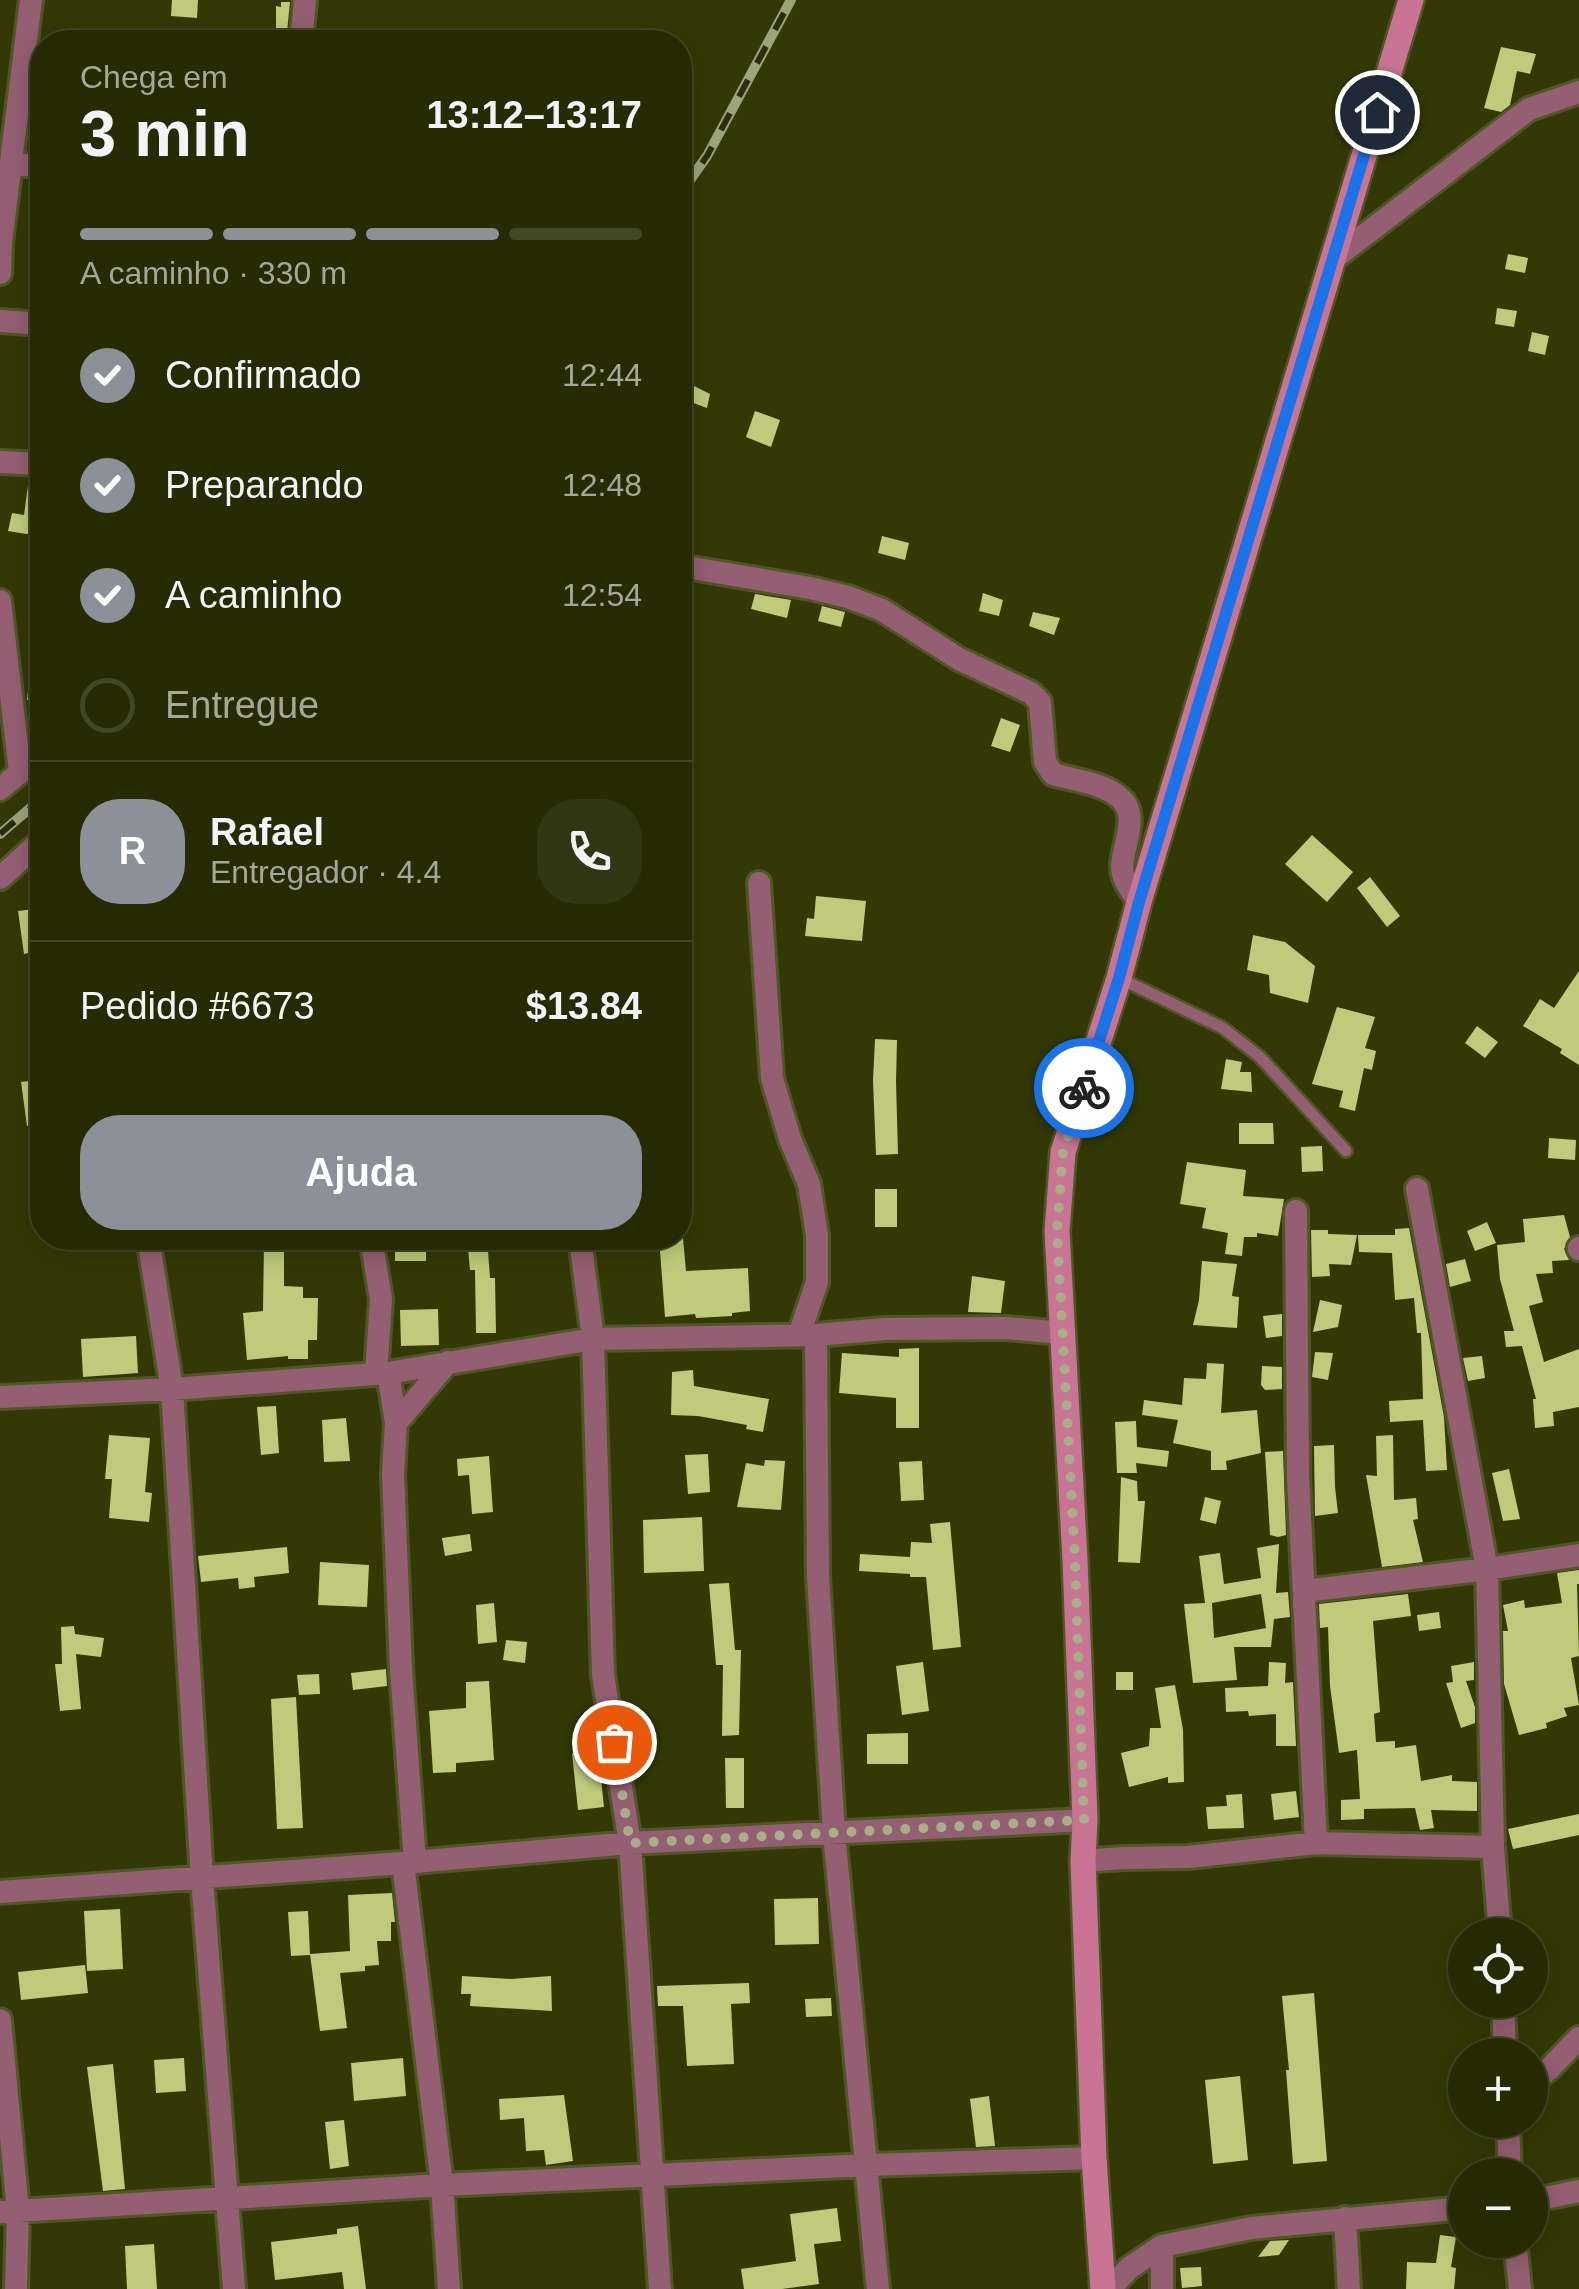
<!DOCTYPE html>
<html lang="pt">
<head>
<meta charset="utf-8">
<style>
	:root { --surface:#262b04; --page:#323713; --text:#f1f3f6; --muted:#a4a79a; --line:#424726; --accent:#8c9099 }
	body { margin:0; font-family:Arial,sans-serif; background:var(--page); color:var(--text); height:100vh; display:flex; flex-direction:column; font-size:38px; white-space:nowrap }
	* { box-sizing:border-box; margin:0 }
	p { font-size:32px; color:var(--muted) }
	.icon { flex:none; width:55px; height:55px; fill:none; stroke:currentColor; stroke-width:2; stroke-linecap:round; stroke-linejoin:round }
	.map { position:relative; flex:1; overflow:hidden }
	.panel { position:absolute; left:30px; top:30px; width:662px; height:1220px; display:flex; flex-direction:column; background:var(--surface); border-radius:40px; box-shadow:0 5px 25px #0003,0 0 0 2px var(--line) }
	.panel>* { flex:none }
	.tools { position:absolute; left:1448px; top:1918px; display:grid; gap:20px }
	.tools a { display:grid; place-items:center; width:100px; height:100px; border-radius:50%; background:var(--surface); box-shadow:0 5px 25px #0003,0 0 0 2px var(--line); font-size:50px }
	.pin { position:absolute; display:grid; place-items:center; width:85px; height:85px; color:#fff; margin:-42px; border:5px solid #fff; border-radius:50%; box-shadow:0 2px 10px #0007 }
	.courier { position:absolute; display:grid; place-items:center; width:100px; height:100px; margin:-50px; border:8px solid #1a73e8; border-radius:50%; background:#fff; color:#222; box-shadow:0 2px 12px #0007 }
	.overview em { font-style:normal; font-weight:700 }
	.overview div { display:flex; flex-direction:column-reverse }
	.overview { display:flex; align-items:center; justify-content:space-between; height:170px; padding:0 50px }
	h1 { font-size:65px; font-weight:700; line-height:75px }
	.bar { display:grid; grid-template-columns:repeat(4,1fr); gap:15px 10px; align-content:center; height:120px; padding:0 50px }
	.bar i { height:12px; border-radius:8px; background:var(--line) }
	.bar .active { background:var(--accent) }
	.bar p { grid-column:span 4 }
	.line { display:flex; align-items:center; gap:25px; padding:0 50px; border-top:2px solid var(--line) }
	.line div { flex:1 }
	.round { display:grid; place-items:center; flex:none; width:105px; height:105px; border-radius:40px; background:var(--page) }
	ol { padding:0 50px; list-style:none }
	li { display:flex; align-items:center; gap:30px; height:110px }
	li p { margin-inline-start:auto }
	li .icon { padding:10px; border-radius:50%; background:var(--accent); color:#fff; stroke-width:4 }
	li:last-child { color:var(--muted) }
	li i { width:55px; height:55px; border:5px solid var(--line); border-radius:50% }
	.button { display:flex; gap:20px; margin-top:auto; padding:20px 50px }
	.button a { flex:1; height:115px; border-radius:40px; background:var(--accent); color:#fff; font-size:40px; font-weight:700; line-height:115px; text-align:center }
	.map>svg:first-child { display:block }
</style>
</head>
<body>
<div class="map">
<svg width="1579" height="2289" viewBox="0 0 1579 2289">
	<rect width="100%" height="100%" fill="#333905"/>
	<path fill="#bfcb7a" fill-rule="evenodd" d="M172 0H198L197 18 171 16Z
		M281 2H290L286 42H276V6L281 7Z
		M1501 47 1536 54 1530 74 1517 71 1510 105 1501 112 1484 108Z
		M1508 254 1528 258 1525 273 1505 269Z
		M1497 308 1517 311 1514 327 1495 324Z
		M1532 332 1549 336 1545 355 1528 351Z
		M686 382 710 394 707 408 680 398Z
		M755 411 780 420 771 447 746 437Z
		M29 478 42 479V533L26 534 8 531 12 513 24 515Z
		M882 536 909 543 905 560 878 553Z
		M983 593 1003 600 999 616 979 611Z
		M755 594 791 600 787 618 751 609Z
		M822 606 845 612 841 627 818 621Z
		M1033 612 1060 618 1054 635 1029 626Z
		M33 647 42 648V702L27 700Z
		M1001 718 1020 725 1010 752 991 746Z
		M1312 835 1353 872 1327 902 1285 864Z
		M1370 877 1400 916 1387 927 1357 888Z
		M816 896 866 901 862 941 805 936 807 918 814 919Z
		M42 908V950L24 954 18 911Z
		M1253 935 1285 942 1315 966 1308 1003 1270 993 1269 975 1247 970Z
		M1579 971V1065L1560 1053 1562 1049 1523 1026 1540 999 1554 1008Z
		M1337 1007 1375 1017 1365 1048 1376 1051 1372 1070 1364 1068 1355 1111 1339 1107 1343 1091 1312 1084Z
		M1477 1026 1498 1042 1485 1058 1465 1043Z
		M875 1039 897 1040 896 1082 898 1154 876 1155 873 1081Z
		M1226 1059 1242 1062 1240 1072H1251L1252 1092 1221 1089Z
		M36 1080 42 1124 27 1126 21 1082Z
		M1239 1123H1273L1274 1144H1239Z
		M1549 1138 1576 1140 1575 1160 1548 1158Z
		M1322 1146 1323 1171 1302 1172 1301 1147Z
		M1187 1162 1246 1170 1243 1196 1284 1199 1278 1236 1257 1233V1237H1244L1242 1256 1225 1254 1228 1233 1202 1228 1206 1208 1180 1204Z
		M875 1189H897V1227H875Z
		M1564 1215 1570 1237 1564 1249 1569 1260 1552 1261 1553 1273 1536 1274 1543 1302 1529 1306 1544 1362 1579 1349V1407L1553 1412 1554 1426 1535 1428 1533 1399H1536L1522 1346 1506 1347 1504 1331H1514L1500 1279 1497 1245 1525 1242 1523 1219Z
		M1487 1222 1496 1243 1475 1251 1467 1231Z
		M1409 1228 1444 1417 1447 1470 1426 1471 1423 1420 1390 1422 1389 1401 1423 1399 1421 1333H1417L1414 1298 1395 1300 1392 1253 1359 1252 1358 1235H1395V1229Z
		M1311 1230H1328V1234L1357 1235 1351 1265 1329 1264 1330 1276 1312 1277Z
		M395 1238H426V1261H395Z
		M467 1238H487L490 1278H495L496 1333H476L475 1270H470Z
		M659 1238H683L686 1271 748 1268 750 1311 732 1313V1316L696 1318 695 1314 665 1317Z
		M264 1243H284V1286L303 1287V1298H318L317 1340H308V1359H288V1356L247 1360 243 1313 263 1311Z
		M1465 1259 1471 1281 1450 1287 1446 1264Z
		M1202 1261 1237 1264 1232 1296 1239 1297 1237 1328 1193 1325 1199 1300Z
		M972 1276 1005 1281 1001 1313 968 1312Z
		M1320 1300 1342 1305 1338 1327 1313 1332Z
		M438 1309 439 1345 401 1346 400 1310Z
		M1282 1314V1336L1266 1338 1263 1316Z
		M136 1336 138 1373 83 1377 81 1339Z
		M919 1348V1428H896V1398L839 1393 842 1353 899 1357V1349Z
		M1315 1352 1333 1353 1328 1380 1312 1377Z
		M1482 1356 1485 1378 1468 1381 1463 1358Z
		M1207 1363 1224 1364 1221 1413 1257 1410 1261 1453 1226 1461 1227 1470H1211V1451L1173 1443 1178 1420 1142 1415 1144 1400 1182 1405 1184 1378 1206 1379Z
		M1262 1366 1282 1367V1389L1265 1390 1261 1385Z
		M693 1370 694 1386 769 1399 763 1432 746 1429 747 1425 698 1416 671 1415 672 1372Z
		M276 1406 279 1453 261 1455 257 1407Z
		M346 1418 350 1461 324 1462 322 1420Z
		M1136 1421 1137 1447 1169 1451 1167 1467 1136 1463 1137 1473H1117L1115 1422Z
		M109 1435 150 1438 145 1492 152 1493 149 1522 109 1518 112 1479H105Z
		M1393 1435 1394 1500 1416 1498 1418 1519 1413 1520 1423 1562 1382 1567 1366 1475 1377 1476 1376 1436Z
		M1334 1445 1335 1487 1338 1513 1315 1516 1314 1446Z
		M1283 1451 1286 1535 1278 1537 1270 1535 1265 1452Z
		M708 1454 710 1492 688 1494 685 1455Z
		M489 1456 493 1512 472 1514 469 1475 458 1476 457 1459Z
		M765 1460 785 1461 781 1510 737 1507 746 1463 764 1466Z
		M922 1461 924 1500 901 1501 899 1462Z
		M1509 1469 1520 1519 1503 1521 1492 1473Z
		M1121 1477 1137 1481 1138 1501H1145L1140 1563 1118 1562Z
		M1205 1497 1221 1501 1216 1524 1200 1520Z
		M702 1517 704 1571 644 1573 643 1520Z
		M950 1522 961 1647 933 1650 926 1577H910V1574L859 1571 860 1554 910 1557 911 1542 932 1543 930 1524Z
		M470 1534 472 1551 445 1556 442 1538Z
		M1279 1544 1276 1593 1288 1592 1290 1617 1274 1619 1271 1647H1234L1237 1680 1193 1683 1184 1604 1205 1603 1199 1556 1220 1553 1224 1584 1261 1578 1257 1548ZM1261 1594 1266 1628 1214 1638 1212 1603Z
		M287 1547 289 1573 254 1577 255 1587 239 1589 238 1578 201 1582 198 1556Z
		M320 1562 369 1565 367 1607 318 1605Z
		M1579 1570V1584H1577L1579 1656 1571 1658 1579 1705 1564 1708 1567 1716 1546 1723 1547 1728 1519 1735 1504 1684 1503 1631H1508L1503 1605 1524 1600 1525 1608 1562 1603 1557 1573Z
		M729 1583 735 1650H741L739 1735 722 1736 723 1665H716L709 1584Z
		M1408 1594 1411 1616 1373 1621 1380 1712 1374 1714 1376 1742 1395 1741V1748L1416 1745 1421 1781 1452 1775V1781L1477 1782V1811L1431 1810 1434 1828 1420 1830 1415 1808 1364 1809V1819L1341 1820V1800L1360 1799 1357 1750 1339 1753 1330 1686 1328 1627 1320 1628 1319 1604Z
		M494 1603 497 1642 478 1644 476 1605Z
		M1439 1612 1441 1628 1419 1631 1417 1615Z
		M74 1626 75 1634 104 1638 101 1657 76 1654 81 1709 60 1711 55 1664H62L61 1627Z
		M506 1640 527 1642 525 1663 503 1660Z
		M923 1662 929 1711 902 1715 896 1666Z
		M1269 1662 1286 1663 1285 1683 1293 1682 1296 1746H1276V1714L1249 1716 1248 1711 1226 1712 1225 1688 1268 1686Z
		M1474 1662V1680L1466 1681 1475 1707V1723L1461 1728 1446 1683 1453 1682 1451 1666Z
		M386 1669 387 1686 353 1690 351 1673Z
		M1116 1672H1133V1690H1116Z
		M319 1674 320 1694 299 1695 297 1675Z
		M489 1681 494 1760 456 1763V1772L433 1773 429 1711 466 1708V1682Z
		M1175 1685 1183 1730 1184 1782 1168 1783V1777L1129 1787 1121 1753 1149 1746 1150 1728H1161L1155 1688Z
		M296 1697 303 1828 277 1829 271 1699Z
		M908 1733V1764H867V1734Z
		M598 1750 604 1807 578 1810 572 1753Z
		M725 1758H744V1808H726Z
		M1296 1791 1299 1817 1274 1820 1271 1794Z
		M1242 1794 1244 1828 1208 1829 1206 1807 1227 1806 1226 1795Z
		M1579 1814V1835L1513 1849 1508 1829Z
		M392 1893 395 1922H391V1941H377L379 1965 365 1966V1971L340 1973 347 2028 320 2031 310 1954 350 1951 348 1895Z
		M818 1898 819 1944 775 1945 774 1899Z
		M120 1909 123 1969 87 1971 84 1911Z
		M308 1911 310 1955 291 1956 288 1912Z
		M85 1965 88 1993 21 2000 18 1972Z
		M462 1976 511 1979 551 1976 552 2011 470 2006 471 1994H461Z
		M749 1983 750 2003 731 2004 734 2064 687 2066 683 2006H658L657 1986Z
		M1314 1993 1327 2161 1293 2164 1286 2070H1289L1282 1996Z
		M831 1998 832 2016 806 2017 805 1999Z
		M184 2058 186 2091 156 2093 154 2060Z
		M403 2058 406 2096 354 2101 351 2063Z
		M113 2064 125 2189 103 2191 87 2067Z
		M1240 2076 1248 2160 1213 2164 1205 2080Z
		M564 2095 573 2161 546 2165 544 2150 526 2151 524 2118 500 2120 499 2099Z
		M989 2096 995 2146 976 2147 970 2099Z
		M344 2120 349 2166 330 2169 325 2122Z
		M837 2208 841 2241 814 2244 819 2284 782 2289H744L741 2269 796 2261 790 2214Z
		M358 2226 366 2289H344L342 2272 275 2280 271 2242 337 2234V2229Z
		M1440 2235 1456 2237 1451 2267 1456 2268 1454 2289H1406L1407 2262 1436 2263Z
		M1289 2240 1279 2255 1258 2257 1270 2241Z
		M154 2244 157 2289H127L125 2246Z
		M1201 2267 1202 2286 1182 2288 1180 2268Z"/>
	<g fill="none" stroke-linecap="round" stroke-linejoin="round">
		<defs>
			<path id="lane" d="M1119 978 1223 1028 1260 1057 1346 1151"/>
			<path id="street" d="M301 42 305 0
				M12 165H42
				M1332 260 1529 109 1579 92
				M0 273 1 243 31 0
				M0 321 42 324
				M0 462 42 464
				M680 566 810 588 848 597 882 610 959 659 1031 693 1040 702 1045 762 1053 774C1073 780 1104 783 1120 798 1143 817 1117 854 1123 874 1125 884 1134 894 1139 902
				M0 601 20 772
				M0 789 42 754
				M0 878 42 840
				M759 883 772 1078 790 1139 809 1184 817 1235V1282L799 1335
				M1417 1189 1487 1569 1493 1847 1500 1935
				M1296 1211 1298 1476 1316 1843
				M148 1238 172 1389 202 1878 234 2289
				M371 1238 381 1299 376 1374
				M580 1238 593 1339 603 1675 630 1843 660 2289
				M1579 1248V1249
				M816 1335 818 1576 834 1833 878 2289
				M388 1373 396 1423 393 1474 401 1669 415 1862
				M0 1397 172 1389 388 1373 593 1339 816 1335 885 1329 1006 1328 1063 1333
				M396 1423 448 1362
				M1304 1591 1487 1569 1579 1555
				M1083 1861 1123 1858 1188 1857 1316 1843 1493 1847
				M403 1863 442 2185 449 2289
				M0 1892 403 1863 630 1843 1085 1820
				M1503 2000 1505 2055
				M0 2020 18 2211 16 2289
				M1530 2084 1548 2070 1579 2038
				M1508 2120 1510 2175
				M1530 2201 1579 2191
				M0 2212 442 2185 868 2165 1094 2158
				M1345 2218 1349 2289
				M1515 2240 1520 2289
				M1162 2246V2289
				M1110 2289 1129 2268 1162 2246 1251 2228 1465 2208"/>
			<path id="secondary" d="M1103 2289 1094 2158 1083 1861 1085 1820 1075 1560 1057 1231 1063 1152 1119 978 1139 902 1411 0"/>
		</defs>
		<use href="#lane" stroke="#505625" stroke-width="16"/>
		<use href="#street" stroke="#505625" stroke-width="28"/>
		<use href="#secondary" stroke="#505625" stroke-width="30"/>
		<use href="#lane" stroke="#955f73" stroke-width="11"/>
		<use href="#street" stroke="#955f73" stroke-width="22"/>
		<use href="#secondary" stroke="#c97495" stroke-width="25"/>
		<defs>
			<path id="rail" d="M680 194 707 156 791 0
				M0 834 42 798"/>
		</defs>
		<use href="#rail" stroke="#9da37a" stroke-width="10"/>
		<use href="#rail" stroke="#2a2e0c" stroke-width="6" stroke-dasharray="19" stroke-linecap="butt"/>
	</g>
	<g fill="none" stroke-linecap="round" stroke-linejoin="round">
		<path stroke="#a8ae86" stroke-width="10" stroke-dasharray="0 18" d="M614 1742 630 1843 1084 1820 1075 1560 1057 1231 1063 1152 1084 1088"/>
		<path stroke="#1a73e8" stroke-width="12" d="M1084 1088 1119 978 1139 902 1377 112"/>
	</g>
</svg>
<div class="tools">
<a><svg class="icon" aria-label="locate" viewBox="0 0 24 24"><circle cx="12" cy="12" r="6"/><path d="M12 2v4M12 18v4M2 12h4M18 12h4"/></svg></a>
<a>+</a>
<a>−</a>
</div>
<div class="pin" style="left:614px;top:1742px;background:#ea580c"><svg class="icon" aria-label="bag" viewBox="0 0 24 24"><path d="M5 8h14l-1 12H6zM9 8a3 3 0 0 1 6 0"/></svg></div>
<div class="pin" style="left:1377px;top:112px;background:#1f2937"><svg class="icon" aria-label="home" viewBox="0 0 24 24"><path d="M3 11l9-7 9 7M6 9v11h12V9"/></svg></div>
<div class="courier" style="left:1084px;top:1088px"><svg class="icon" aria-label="bike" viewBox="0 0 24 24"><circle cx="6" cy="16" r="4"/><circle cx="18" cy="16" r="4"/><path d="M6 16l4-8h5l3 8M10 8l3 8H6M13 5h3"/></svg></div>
<section class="panel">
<div class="overview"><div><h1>3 min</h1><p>Chega em</p></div><em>13:12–13:17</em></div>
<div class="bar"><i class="active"></i><i class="active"></i><i class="active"></i><i></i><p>A caminho · 330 m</p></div>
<ol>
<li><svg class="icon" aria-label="check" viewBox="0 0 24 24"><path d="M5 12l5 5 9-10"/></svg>Confirmado<p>12:44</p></li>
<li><svg class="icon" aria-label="check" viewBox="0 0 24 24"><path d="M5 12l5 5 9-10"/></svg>Preparando<p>12:48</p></li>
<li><svg class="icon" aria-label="check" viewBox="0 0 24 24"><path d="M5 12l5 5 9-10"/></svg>A caminho<p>12:54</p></li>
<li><i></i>Entregue</li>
</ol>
<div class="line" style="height:180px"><b class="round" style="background:var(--accent);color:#fff">R</b><div><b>Rafael</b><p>Entregador · 4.4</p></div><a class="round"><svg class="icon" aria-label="phone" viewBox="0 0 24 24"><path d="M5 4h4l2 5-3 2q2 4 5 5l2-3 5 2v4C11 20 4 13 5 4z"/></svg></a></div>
<div class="line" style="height:130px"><div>Pedido #6673</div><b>$13.84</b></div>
<div class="button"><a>Ajuda</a></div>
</section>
</div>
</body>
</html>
